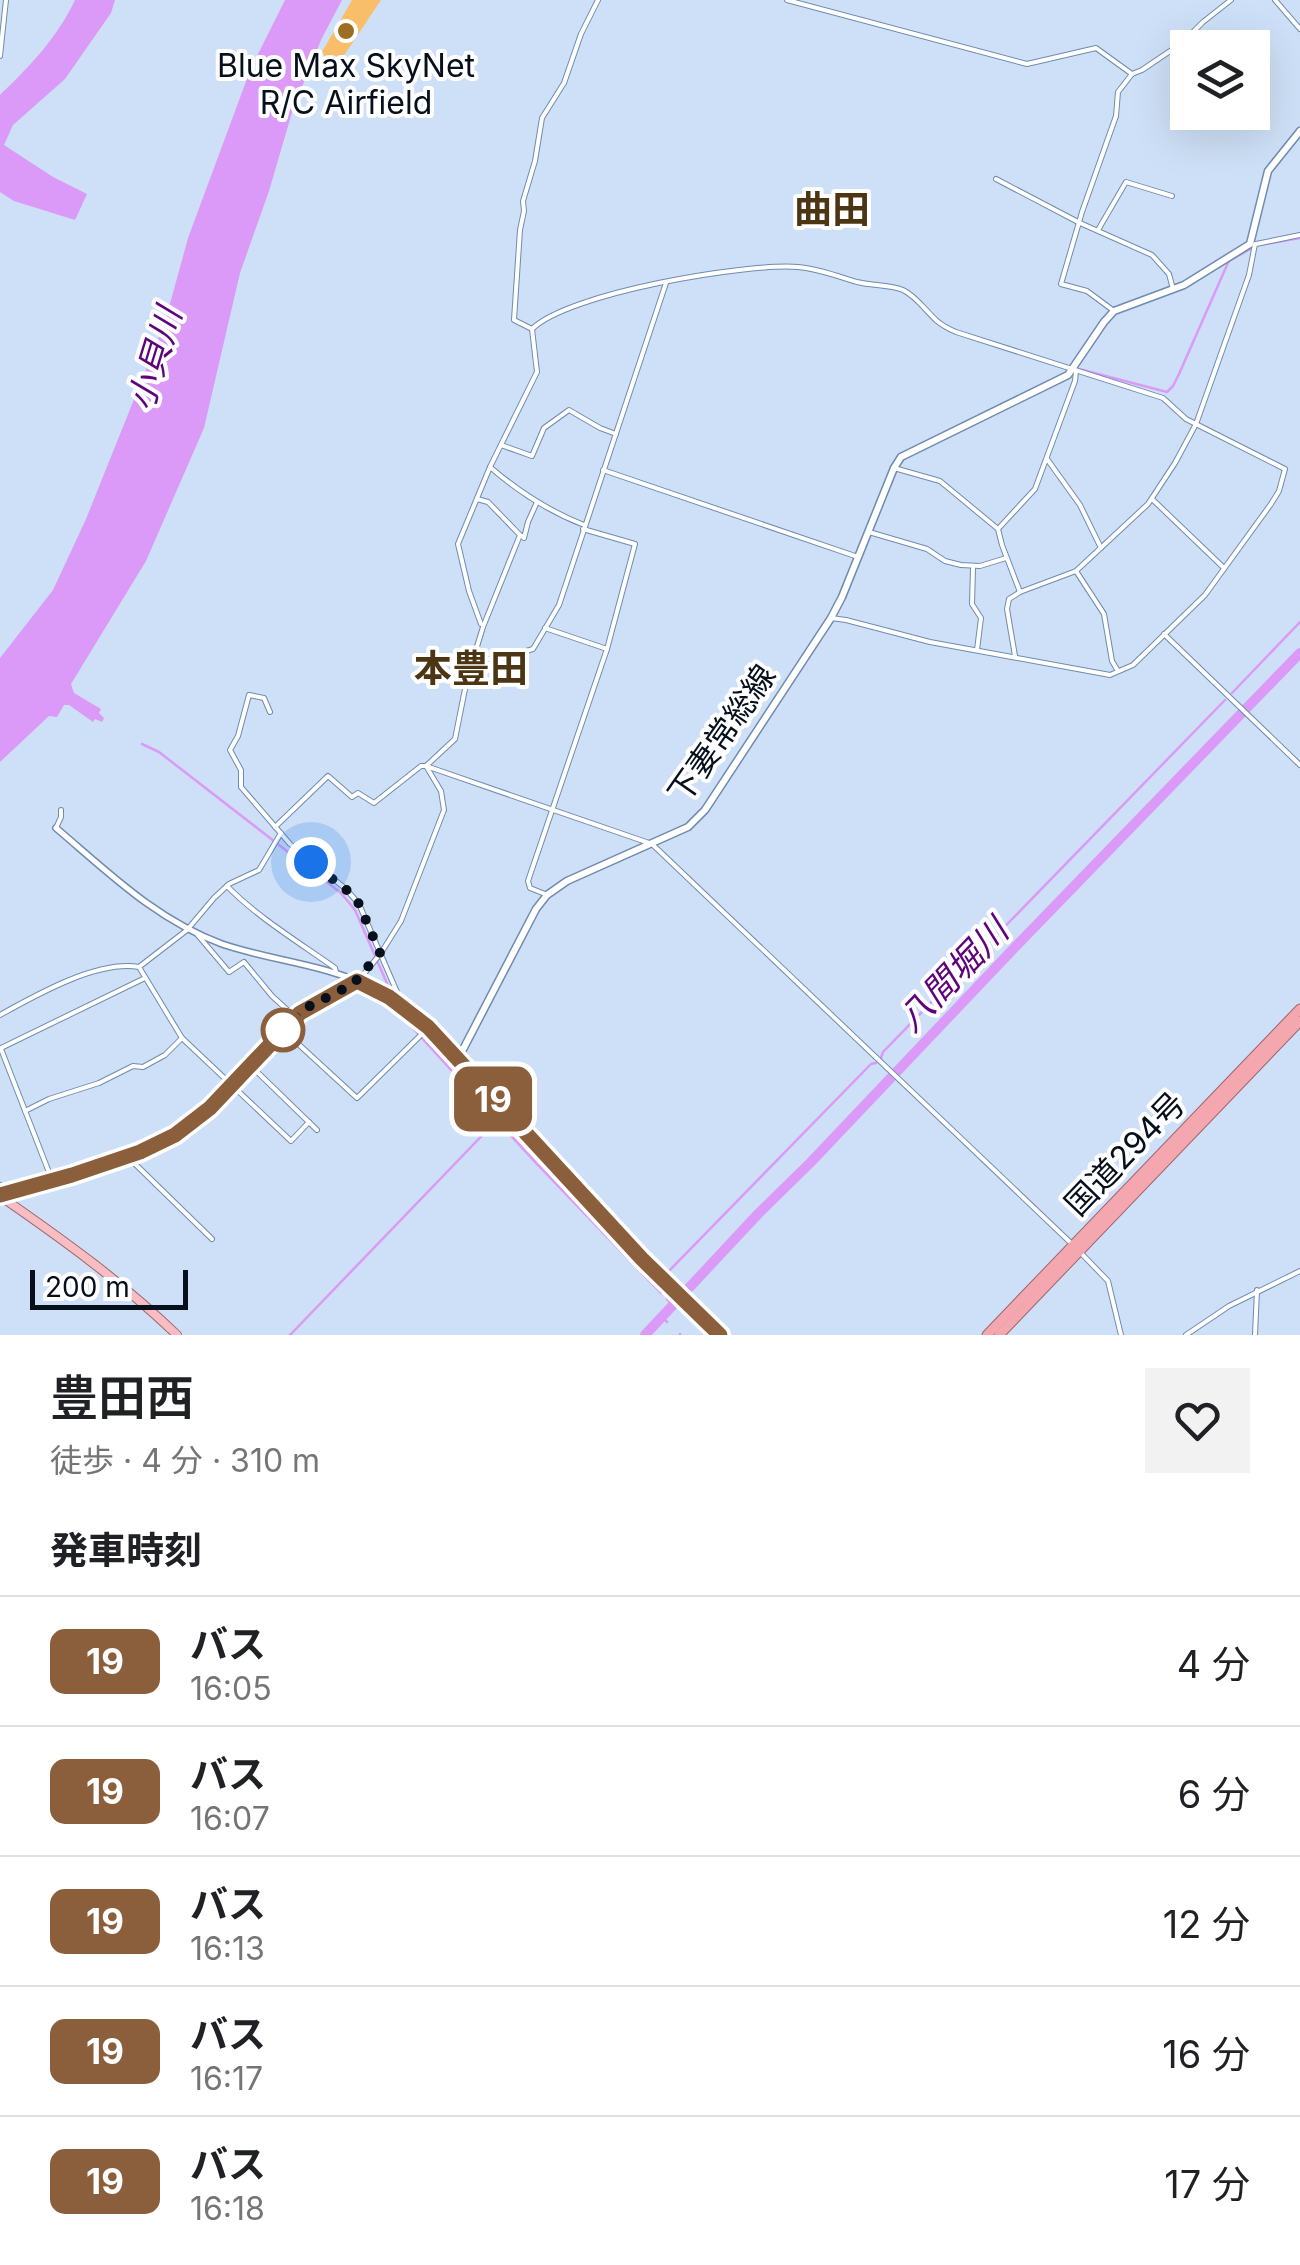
<!DOCTYPE html>
<html lang="ja">
<meta charset="utf-8">
<style>
body{margin:0;font-family:Inter,"Noto Sans JP",sans-serif;background:#f2f2f2;color:#202124;height:100vh;display:flex;flex-direction:column;font-size:38px;white-space:nowrap}
*{box-sizing:border-box;margin:0}
p{font-size:32px;color:#757577}
.icon{flex:none;width:55px;height:55px;fill:none;stroke:currentColor;stroke-width:2;stroke-linecap:round;stroke-linejoin:round}
.map{position:relative;height:1335px;overflow:hidden}
.details{display:flex;flex-direction:column;background:#fff;flex:1}
.details>*{flex:none}
.badge{padding:0 20px;border-radius:15px;font-size:35px;line-height:65px}
.tools{position:absolute;left:1170px;top:30px;display:grid;gap:20px}
.tools a{display:grid;place-items:center;width:100px;height:100px;border-radius:0px;background:#fff;box-shadow:0 10px 40px #0002;font-size:50px}
.scale{position:absolute;left:30px;bottom:25px;width:158px;box-sizing:border-box;padding-left:10px;border:5px solid #060f1c;border-top:0;font-size:28px;line-height:35px;white-space:nowrap;color:#060f1c;-webkit-text-stroke:8px #fff;paint-order:stroke}
.you{position:absolute;width:50px;height:50px;margin:-25px;border:8px solid #fff;border-radius:50%;background:#1a73e8;box-shadow:0 0 0 15px #1a73e833}
.map>.badge{position:absolute;translate:-50% -50%;box-shadow:0 0 0 5px #fff}
h2{padding:0 50px;font-size:38px;line-height:90px}
.round{display:grid;place-items:center;flex:none;width:105px;height:105px;border-radius:0px;background:#f2f2f2}
.overview{display:flex;align-items:center;justify-content:space-between;height:170px;padding:0 50px}
h1{font-size:48px;font-weight:600;line-height:75px}
ul{padding:0;list-style:none}
li{display:flex;align-items:center;gap:30px;height:130px;padding:0 50px;border-top:2px solid #e0e0e0}
li div{flex:1}
li b{display:block;font-size:38px}
li em{font-style:normal}
li .badge{min-width:110px;font-weight:700;text-align:center}
.map>svg:first-child{display:block}
.park{fill:#f9be69}
.water{fill:#db9af8}
.lines{fill:none;stroke-linecap:round;stroke-linejoin:round}
.stream{stroke:#db9af8;stroke-width:2.5}
.river{stroke:#db9af8;stroke-width:10}
.minor-casing{stroke:#6f8bae;stroke-width:6}
.tertiary-casing{stroke:#6f8bae;stroke-width:8}
.secondary-casing{stroke:#6f8bae;stroke-width:9}
.primary-casing{stroke:#9f646d;stroke-width:10}
.trunk-casing{stroke:#9f646d;stroke-width:11}
.minor{stroke:#fff;stroke-width:4}
.tertiary{stroke:#fff;stroke-width:5}
.secondary{stroke:#fff;stroke-width:6}
.primary{stroke:#f7bdc2;stroke-width:8}
.trunk{stroke:#f4a7ae;stroke-width:9}
.line-casing{stroke:#fff;stroke-width:22}
.line{stroke:#8b5e3c;stroke-width:15}
.walk{stroke:#060f1c;stroke-width:10;stroke-dasharray:0 18}
.poi-dot{fill:#9d6e21;stroke:#fff;stroke-width:4}
.stop-dot{fill:#fff;stroke:#8b5e3c;stroke-width:5}
.labels{text-anchor:middle;stroke-width:8;stroke-linejoin:round;paint-order:stroke}
.poi-label{font-size:32px;fill:#060f1c;stroke:#fff}
.street-label{font-size:32px;fill:#060f1c;stroke:#fff}
.water-label{font-size:35px;font-style:italic;fill:#5f037c;stroke:#fff}
.quarter-label{font-size:38px;font-weight:bold;fill:#4c3512;stroke:#fff}
</style>
<div class="map">
<svg width="1300" height="1335" viewBox="0 0 1300 1335">
<rect width="100%" height="100%" fill="#cee0f7"/>
<!-- park -->
<polygon class="park" points="352,0 381,0 339,63 325,57 322,52"/>
<!-- water -->
<g class="water">
<path d="M75 0H115L111 13 65 79 13 125 4 145 53 177 87 194 75 220 14 201 0 192V95C30 66 57 38 75 0Z"/>
<polygon points="285,0 342,0 321,40 293,109 269,191 240,273 204,428 146,561 71,684 74,693 101,709 99,713 104,718 102,722 95,719 93,722 69,705 64,705 57,717 49,716 0,762 0,658 53,590 86,519 165,322 188,238 251,68"/>
</g>
<g class="lines">
<!-- stream -->
<g class="stream">
<polyline points="1259,245 1300,238"/>
<polyline points="1079,369 1167,392 1173,386 1179,374 1227,265 1229,261 1252,248"/>
<polyline points="1232,693 1300,622"/>
<polyline points="142,744 159,752 341,893 355,910 389,988"/>
<polyline points="400,1014 536,1163 661,1293"/>
<polyline points="881,1058 883,1052 1225,700"/>
<polyline points="665,1275 871,1064 876,1063"/>
<polyline points="686,1292 691,1297"/>
<polyline points="667,1299 673,1305"/>
<polyline points="661,1316 667,1322"/>
<polyline points="680,1334 680,1335"/>
<polyline points="290,1335 497,1120"/>
</g>
<!-- river -->
<polyline class="river" points="645,1335 758,1214 810,1163 1018,944 1300,653"/>
<defs>
<g id="minor">
<polyline points="787,0 1027,64 1096,48 1132,74"/>
<polyline points="1275,0 1300,29"/>
<polyline points="0,56 6,0"/>
<polyline points="996,179 1080,223 1152,255 1169,274 1173,289"/>
<polyline points="1098,230 1126,182 1172,196"/>
<polyline points="1256,244 1300,235"/>
<polyline points="1114,311 1087,291 1061,284 1082,212 1116,116 1118,92 1132,74 1142,70 1182,43 1203,22 1231,0"/>
<path d="M532 329C568 293 745 263 798 267 819 269 837 276 857 282 872 286 889 284 903 290 916 296 926 311 937 321 943 326 949 329 956 332L1163 398 1186 419 1285 469 1279 491 1271 504 1205 595 1133 665 1110 675 930 642 846 620 831 618"/>
<polyline points="532,329 514,320 520,230 524,211 523,201 535,161 542,118 564,83 581,34 598,0"/>
<polyline points="501,445 532,456 544,428 569,410 600,428 616,434"/>
<polyline points="1047,459 1080,505 1101,548"/>
<path d="M490 467C519 492 548 511 584 525"/>
<polyline points="894,468 940,481 998,529 1002,545 1020,592"/>
<polyline points="603,470 858,557"/>
<polyline points="1152,499 1224,568"/>
<polyline points="998,529 1035,489 1075,381 1076,371"/>
<polyline points="869,532 927,549 945,561 961,565 980,566 1006,558"/>
<polyline points="522,536 524,538 528,522 537,502"/>
<polyline points="973,568 972,604 981,618 977,650"/>
<polyline points="1076,571 1104,614 1112,661 1118,671"/>
<polyline points="481,624 469,591 458,544 490,467 537,372 532,329"/>
<polyline points="545,628 607,649"/>
<polyline points="1164,634 1300,765"/>
<polyline points="1015,656 1007,609 1009,599 1020,592 1076,571 1148,504 1175,463 1196,424 1249,275 1255,244"/>
<polyline points="475,657 495,660 533,649 559,605 666,283"/>
<polyline points="270,712 264,698 249,695 238,736 230,750 241,770 241,787 290,844 346,889 359,904 403,1006"/>
<polyline points="426,766 652,844 1073,1245"/>
<polyline points="275,827 328,776 352,797 358,793 374,803 421,766 426,766 455,739 467,679 483,627 520,535 488,502 477,499"/>
<polyline points="56,828 61,817 61,810"/>
<path d="M227 886C257 917 300 943 335 968L336 972"/>
<polyline points="545,894 530,888 528,881 607,649 635,544 583,529"/>
<polyline points="196,933 229,972 244,962 272,996 295,1017"/>
<polyline points="139,967 182,1038 291,1141 309,1122"/>
<polyline points="359,980 381,953 401,921 444,810 441,791 426,766"/>
<path d="M0 1015C36 995 97 960 139 967L187 930 214 898 229 884 259 870 281 833"/>
<polyline points="283,1030 357,1098 428,1028"/>
<polyline points="1,1048 145,978"/>
<polyline points="1,1049 52,1180"/>
<polyline points="250,1065 317,1130"/>
<polyline points="25,1111 49,1099 99,1083 133,1066 143,1067 165,1055 182,1038"/>
<polyline points="129,1158 212,1239"/>
<polyline points="0,1185 11,1192"/>
<polyline points="1080,1252 1108,1281 1121,1335"/>
<polyline points="1186,1335 1229,1306 1300,1271"/>
<polyline points="1255,1335 1257,1290"/>
</g>
<g id="tertiary">
<path d="M56 828C108 872 156 920 222 944 266 959 313 963 357 981"/>
<polyline points="457,1061 659,1276 720,1335"/>
</g>
<path id="secondary" d="M0 1195 72 1175 140 1152 175 1135 209 1108 300 1013 357 981C401 1000 426 1025 457 1061L536 909 547 895 567 881 688 827 705 810 831 618 842 597 894 468 901 457 1068 375 1104 322 1114 311 1184 285 1250 244 1268 171 1300 131"/>
<path id="primary" d="M0 1196C62 1239 122 1282 177 1335"/>
<g id="trunk">
<polyline points="987,1335 1300,1009"/>
<polyline points="999,1335 1300,1021"/>
</g>
</defs>
<!-- minor casing -->
<use href="#minor" class="minor-casing"/>
<!-- tertiary casing -->
<use href="#tertiary" class="tertiary-casing"/>
<!-- secondary casing -->
<use href="#secondary" class="secondary-casing"/>
<!-- primary casing -->
<use href="#primary" class="primary-casing"/>
<!-- trunk casing -->
<use href="#trunk" class="trunk-casing"/>
<!-- minor -->
<use href="#minor" class="minor"/>
<!-- tertiary -->
<use href="#tertiary" class="tertiary"/>
<!-- secondary -->
<use href="#secondary" class="secondary"/>
<!-- primary -->
<use href="#primary" class="primary"/>
<!-- trunk -->
<use href="#trunk" class="trunk"/>
</g>
<g class="lines">
<defs>
<polyline id="line" points="0,1195 72,1175 140,1152 175,1135 210,1108 300,1013 357,981 389,997 428,1027 642,1259 720,1335"/>
</defs>
<!-- line casing -->
<use href="#line" class="line-casing"/>
<!-- line -->
<use href="#line" class="line"/>
<!-- walk -->
<polyline class="walk" points="283,1030 306,1008 353,984 380,953 359,904 354,896 311,862"/>
</g>
<!-- markers -->
<circle class="poi-dot" cx="346" cy="31" r="10"/>
<circle class="stop-dot" cx="283" cy="1030" r="20"/>
<g class="labels">
<!-- poi labels -->
<g class="poi-label">
<text x="346" y="77">Blue Max SkyNet<tspan x="346" dy="37">R/C Airfield</tspan></text>
</g>
<!-- street labels -->
<g class="street-label">
<text transform="translate(722 734) rotate(-55)" y="11">下妻常総線</text>
<text transform="translate(1125 1154) rotate(-46)" y="11">国道294号</text>
</g>
<!-- water labels -->
<g class="water-label">
<text transform="translate(155 359) rotate(-73)" y="12">小貝川</text>
<text transform="translate(953 975) rotate(-46)" y="12">八間堀川</text>
</g>
<!-- quarter labels -->
<g class="quarter-label">
<text x="832" y="223">曲田</text>
<text x="471" y="682">本豊田</text>
</g>
</g>
</svg>
<div class="tools">
<a><svg class="icon" aria-label="layers" viewBox="0 0 24 24"><path d="M12 4l9 5-9 5-9-5zM3 14l9 5 9-5"/></svg></a>
</div>
<div class="scale">200 m</div>
<div class="you" style="left:311px;top:862px"></div>
<b class="badge" style="left:493px;top:1099px;background:#8b5e3c;color:#fff">19</b>
</div>
<section class="details">
<div class="overview"><div><h1>豊田西</h1><p>徒歩 · 4 分 · 310 m</p></div><a class="round"><svg class="icon" aria-label="heart" viewBox="0 0 24 24"><path d="M12 20l-8-8c-3-5 5-10 8-4 3-6 11-1 8 4z"/></svg></a></div>
<h2>発車時刻</h2>
<ul>
<li><span class="badge" style="background:#8b5e3c;color:#fff">19</span><div><b>バス</b><p>16:05</p></div><em>4 分</em></li>
<li><span class="badge" style="background:#8b5e3c;color:#fff">19</span><div><b>バス</b><p>16:07</p></div><em>6 分</em></li>
<li><span class="badge" style="background:#8b5e3c;color:#fff">19</span><div><b>バス</b><p>16:13</p></div><em>12 分</em></li>
<li><span class="badge" style="background:#8b5e3c;color:#fff">19</span><div><b>バス</b><p>16:17</p></div><em>16 分</em></li>
<li><span class="badge" style="background:#8b5e3c;color:#fff">19</span><div><b>バス</b><p>16:18</p></div><em>17 分</em></li>
</ul>
</section>
